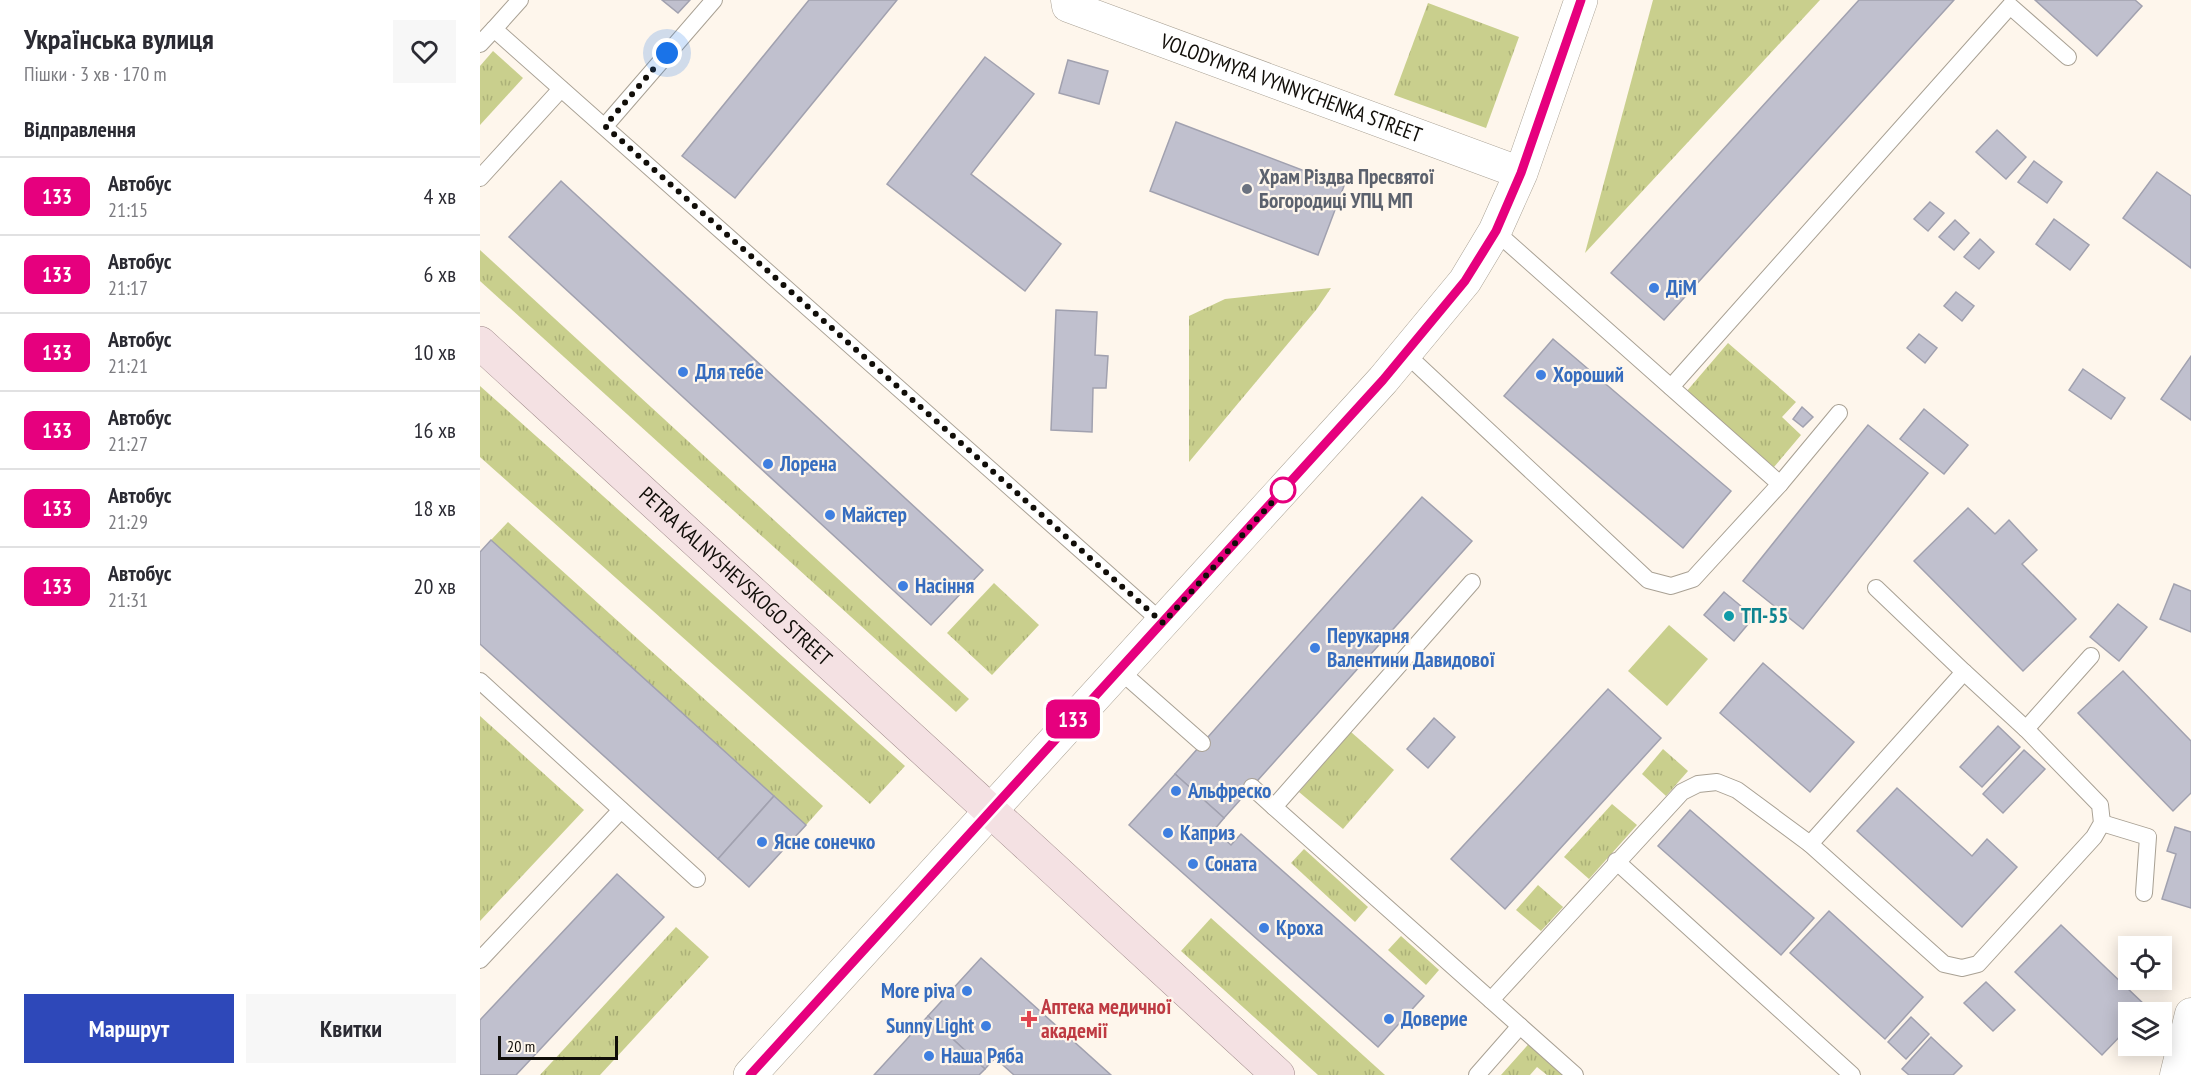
<!DOCTYPE html>
<html lang="uk">
<meta charset="utf-8">
<style>
body{margin:0;font-family:"PT Sans Narrow",sans-serif;background:#f7f7f7;color:#2b2b33;height:100vh;display:flex;flex-direction:column;font-size:22px;white-space:nowrap}
*{box-sizing:border-box;margin:0}
p{font-size:20px;color:#7c7c81}
.icon{flex:none;width:33px;height:33px;fill:none;stroke:currentColor;stroke-width:2;stroke-linecap:round;stroke-linejoin:round}
.map{position:relative;flex:1;overflow:hidden}
.sheet{display:flex;flex-direction:column;background:#fff;width:480px}
.sheet>*{flex:none}
.badge{padding:0 12px;border-radius:9px;font-size:21px;line-height:39px}
.controls{position:absolute;left:1638px;top:936px;display:grid;gap:12px}
.controls a{display:grid;place-items:center;width:54px;height:54px;border-radius:0px;background:#fff;box-shadow:0 3px 15px #0003;font-size:30px}
.scale{position:absolute;left:18px;bottom:15px;width:120px;box-sizing:border-box;padding-left:6px;border:3px solid #110e09;border-top:0;font-size:16px;line-height:21px;white-space:nowrap;color:#110e09;-webkit-text-stroke:4px #fef6ec;paint-order:stroke}
.you{position:absolute;width:30px;height:30px;margin:-15px;border:4px solid #fff;border-radius:50%;background:#1a73e8;box-shadow:0 0 0 9px #1a73e833}
.map>.badge{position:absolute;translate:-50% -50%;box-shadow:0 0 0 3px #fff}
h2{padding:0 24px;font-size:22px;line-height:54px}
.round{display:grid;place-items:center;flex:none;width:63px;height:63px;border-radius:0px;background:#f7f7f7}
.head{display:flex;align-items:center;justify-content:space-between;height:102px;padding:0 24px}
h1{font-size:28px;font-weight:800;line-height:45px}
.cta{display:flex;gap:12px;margin-top:auto;padding:12px 24px}
.cta a{flex:1;height:69px;border-radius:0px;background:#2e48b9;color:#fff;font-size:24px;font-weight:800;line-height:69px;text-align:center}
.cta a+a{background:#f7f7f7;color:#2b2b33}
ul{padding:0;list-style:none}
li{display:flex;align-items:center;gap:18px;height:78px;padding:0 24px;border-top:2px solid #e1e1e2}
li div{flex:1}
li b{display:block;font-size:22px}
li em{font-style:normal}
li .badge{min-width:66px;font-weight:700;text-align:center}
main{display:flex;flex:1;min-height:0}
.map>svg:first-child{display:block}
.grass{fill:url(#grass-tufts)}
.park{fill:#c9cf8d}
.building{fill:#c0c0ce;stroke:#a1a1af;stroke-width:1.5}
.lines{fill:none;stroke-linecap:round;stroke-linejoin:round}
.lane-casing{stroke:#a9a194;stroke-width:18}
.street-casing{stroke:#a9a194;stroke-width:33}
.secondary-casing{stroke:#a9a194;stroke-width:34}
.primary-casing{stroke:#9f8a8a;stroke-width:34}
.lane{stroke:#fff;stroke-width:16}
.street{stroke:#fff;stroke-width:32}
.secondary{stroke:#fff;stroke-width:33}
.primary{stroke:#f4e1e3;stroke-width:33}
.line-casing{stroke:#fff;stroke-width:14}
.line{stroke:#e6007e;stroke-width:9}
.walk{stroke:#110e09;stroke-width:6;stroke-dasharray:0 10.8}
.worship-dot{fill:#6b7280;stroke:#fef6ec;stroke-width:2}
.shop-dot{fill:#3f7fe0;stroke:#fef6ec;stroke-width:2}
.stop-dot{fill:#fff;stroke:#e6007e;stroke-width:3}
.culture-dot{fill:#0f9aa8;stroke:#fef6ec;stroke-width:2}
.health-dot{fill:#e0444e;stroke:#fef6ec;stroke-width:2}
.labels{text-anchor:middle;stroke-width:4.5;stroke-linejoin:round;paint-order:stroke}
.street-label{font-size:21px;fill:#110e09;stroke:#fef6ec}
.worship-label{font-size:21px;font-weight:bold;fill:#5b616d;stroke:#fef6ec;text-anchor:start}
.shop-label{font-size:21px;font-weight:bold;fill:#366cbe;stroke:#fef6ec;text-anchor:start}
.culture-label{font-size:21px;font-weight:bold;fill:#0d838f;stroke:#fef6ec;text-anchor:start}
.health-label{font-size:21px;font-weight:bold;fill:#be3a42;stroke:#fef6ec;text-anchor:start}
</style>
<main>
<section class="sheet">
<div class="head"><div><h1>Українська вулиця</h1><p>Пішки · 3 хв · 170 m</p></div><a class="round"><svg class="icon" aria-label="heart" viewBox="0 0 24 24"><path d="M12 20l-8-8c-3-5 5-10 8-4 3-6 11-1 8 4z"/></svg></a></div>
<h2>Відправлення</h2>
<ul>
<li><span class="badge" style="background:#e6007e;color:#fff">133</span><div><b>Автобус</b><p>21:15</p></div><em>4 хв</em></li>
<li><span class="badge" style="background:#e6007e;color:#fff">133</span><div><b>Автобус</b><p>21:17</p></div><em>6 хв</em></li>
<li><span class="badge" style="background:#e6007e;color:#fff">133</span><div><b>Автобус</b><p>21:21</p></div><em>10 хв</em></li>
<li><span class="badge" style="background:#e6007e;color:#fff">133</span><div><b>Автобус</b><p>21:27</p></div><em>16 хв</em></li>
<li><span class="badge" style="background:#e6007e;color:#fff">133</span><div><b>Автобус</b><p>21:29</p></div><em>18 хв</em></li>
<li><span class="badge" style="background:#e6007e;color:#fff">133</span><div><b>Автобус</b><p>21:31</p></div><em>20 хв</em></li>
</ul>
<div class="cta"><a>Маршрут</a><a>Квитки</a></div>
</section>
<div class="map">
<svg width="1711" height="1075" viewBox="0 0 1711 1075">
<defs>
<pattern id="grass-tufts" width="24" height="20" patternUnits="userSpaceOnUse" patternTransform="scale(1.5)"><rect width="24" height="20" fill="#c9cf8d"/><path d="M3 7l-1-3M5 7V3M7 7l1-3M15 17l-1-3M17 17v-4M19 17l1-3" fill="none" stroke="#acb178"/></pattern>
</defs>
<rect width="100%" height="100%" fill="#fef6ec"/>
<!-- grass -->
<g class="grass">
<polygon points="1173,0 1340,0 1105,253"/>
<polygon points="948,3 1039,37 1006,128 914,95"/>
<polygon points="13,51 43,78 0,125 0,66"/>
<polygon points="0,250 489,699 476,712 0,281"/>
<polygon points="851,288 836,310 709,462 709,316 745,299"/>
<polygon points="1248,343 1316,402 1302,417 1321,435 1294,467 1206,392"/>
<polygon points="0,386 425,766 390,804 0,457"/>
<polygon points="28,522 343,806 326,825 11,540"/>
<polygon points="514,583 559,625 512,675 467,633"/>
<polygon points="0,716 104,810 0,921"/>
<polygon points="871,732 914,770 863,829 819,792"/>
<polygon points="1183,749 1208,771 1186,796 1162,774"/>
<polygon points="1132,804 1157,825 1109,879 1084,857"/>
<polygon points="824,849 888,907 875,922 811,863"/>
<polygon points="1058,885 1083,907 1061,931 1036,910"/>
<polygon points="731,918 905,1075 838,1075 701,951"/>
<polygon points="196,927 229,957 120,1075 60,1075"/>
<polygon points="921,936 959,970 946,985 908,950"/>
<polygon points="1053,1039 1092,1075 1067,1075 1057,1067 1050,1075 1021,1075"/>
</g>
<!-- park -->
<polygon class="park" points="1189,625 1228,659 1187,706 1148,671"/>
<!-- building -->
<g class="building">
<polygon points="182,0 210,0 198,13"/>
<polygon points="329,0 417,0 255,198 202,156"/>
<polygon points="1379,0 1474,0 1184,320 1131,273"/>
<polygon points="1555,0 1655,0 1662,6 1617,56"/>
<polygon points="505,57 554,94 491,174 581,244 545,291 407,184"/>
<polygon points="588,60 628,71 619,104 579,93"/>
<polygon points="696,122 864,186 838,255 670,191"/>
<polygon points="1517,130 1546,157 1526,179 1496,152"/>
<polygon points="1554,161 1582,182 1567,203 1538,182"/>
<polygon points="1677,172 1711,196 1711,268 1643,218"/>
<polygon points="81,181 503,570 451,625 29,237"/>
<polygon points="1450,202 1464,213 1448,231 1434,219"/>
<polygon points="1574,219 1609,245 1590,270 1556,244"/>
<polygon points="1475,220 1489,233 1474,250 1459,237"/>
<polygon points="1500,239 1514,252 1499,269 1484,257"/>
<polygon points="1476,292 1494,306 1482,321 1464,306"/>
<polygon points="576,310 617,312 615,355 628,356 626,388 613,388 612,432 571,430"/>
<polygon points="1439,334 1457,348 1445,363 1427,348"/>
<polygon points="1073,339 1251,491 1203,548 1024,396"/>
<polygon points="1711,356 1711,420 1681,399"/>
<polygon points="1603,369 1645,398 1631,419 1589,390"/>
<polygon points="1322,407 1333,417 1323,427 1313,419"/>
<polygon points="1444,409 1488,445 1464,474 1420,439"/>
<polygon points="1388,425 1448,473 1323,629 1263,581"/>
<polygon points="942,497 992,541 744,818 695,774"/>
<polygon points="1488,508 1515,534 1529,520 1557,550 1542,564 1596,619 1543,671 1434,561"/>
<polygon points="11,540 294,796 238,859 0,644 0,552"/>
<polygon points="1694,584 1711,591 1711,632 1680,619"/>
<polygon points="1244,592 1274,617 1254,641 1224,615"/>
<polygon points="1638,604 1667,627 1639,661 1610,637"/>
<polygon points="1283,663 1374,742 1330,792 1240,713"/>
<polygon points="1643,671 1711,741 1711,793 1693,811 1598,713"/>
<polygon points="1128,689 1181,738 1025,909 971,859"/>
<polygon points="954,718 975,737 948,768 927,749"/>
<polygon points="1518,726 1540,747 1502,787 1480,767"/>
<polygon points="1544,750 1565,769 1523,813 1503,794"/>
<polygon points="695,774 744,818 734,830 751,845 761,834 944,996 898,1047 649,825"/>
<polygon points="1417,788 1492,856 1507,839 1537,867 1482,927 1377,831"/>
<polygon points="294,796 326,825 269,887 238,859"/>
<polygon points="1210,810 1334,918 1301,955 1178,846"/>
<polygon points="1695,827 1711,832 1711,908 1682,899 1696,854 1687,851"/>
<polygon points="137,874 184,917 36,1075 0,1075 0,1020"/>
<polygon points="1349,911 1443,997 1405,1039 1310,953"/>
<polygon points="1581,925 1668,1008 1663,1012 1648,1012 1648,1028 1622,1055 1535,972"/>
<polygon points="501,958 631,1075 534,1075 515,1058 505,1069 448,1016"/>
<polygon points="1506,982 1535,1010 1513,1031 1484,1003"/>
<polygon points="448,1016 505,1069 499,1075 394,1075"/>
<polygon points="1431,1017 1449,1034 1426,1059 1408,1042"/>
<polygon points="1451,1037 1482,1066 1473,1075 1429,1075 1422,1069"/>
</g>
<g class="lines">
<defs>
<g id="lane">
<polyline points="40,0 14,29 683,623"/>
<polyline points="0,44 14,29"/>
<polyline points="125,126 234,0"/>
<polyline points="0,178 81,89"/>
<polyline points="1015,231 1300,484"/>
<polyline points="926,354 1168,580 1191,586 1213,579 1300,484 1359,413"/>
<polyline points="1191,387 1530,6 1588,57"/>
<polyline points="992,582 794,807 1095,1075"/>
<polyline points="638,669 722,743"/>
<polyline points="0,681 217,879"/>
<polyline points="1546,729 1611,656"/>
<polyline points="772,787 794,807"/>
<polyline points="1622,823 1668,837 1664,893"/>
<polyline points="1330,844 1484,672 1396,588"/>
<polyline points="1136,861 1372,1075"/>
<polyline points="0,960 141,810"/>
<polyline points="1011,1000 1202,792 1218,784 1237,782 1257,790 1330,844 1464,964 1482,968 1498,964 1614,837 1622,823 1620,805 1546,729 1484,672"/>
<polyline points="997,1075 1040,1026"/>
</g>
<g id="street">
<path id="s1" d="M587 0 588 6 1041 173"/>
<polyline points="1696,1075 1711,1014"/>
</g>
<polyline id="secondary" points="270,1075 903,380 985,281 1015,231 1041,173 1101,0"/>
<g id="primary">
<path id="s2" d="M0 343C267 586 532 831 798 1075"/>
</g>
</defs>
<!-- lane casing -->
<use href="#lane" class="lane-casing"/>
<!-- street casing -->
<use href="#street" class="street-casing"/>
<!-- secondary casing -->
<use href="#secondary" class="secondary-casing"/>
<!-- primary casing -->
<use href="#primary" class="primary-casing"/>
<!-- lane -->
<use href="#lane" class="lane"/>
<!-- street -->
<use href="#street" class="street"/>
<!-- secondary -->
<use href="#secondary" class="secondary"/>
<!-- primary -->
<use href="#primary" class="primary"/>
</g>
<g class="lines">
<defs>
<polyline id="line" points="270,1075 903,380 985,281 1016,231 1041,173 1101,0"/>
</defs>
<!-- line casing -->
<use href="#line" class="line-casing"/>
<!-- line -->
<use href="#line" class="line"/>
<!-- walk -->
<polyline class="walk" points="187,53 125,126 683,623 806,487 803,490"/>
</g>
<!-- markers -->
<circle class="worship-dot" cx="767" cy="189" r="6"/>
<g class="shop-dot">
<circle cx="1174" cy="288" r="6"/>
<circle cx="203" cy="372" r="6"/>
<circle cx="1061" cy="375" r="6"/>
<circle cx="288" cy="464" r="6"/>
<circle cx="350" cy="515" r="6"/>
<circle cx="423" cy="586" r="6"/>
<circle cx="835" cy="648" r="6"/>
<circle cx="696" cy="791" r="6"/>
<circle cx="688" cy="833" r="6"/>
<circle cx="282" cy="842" r="6"/>
<circle cx="713" cy="864" r="6"/>
<circle cx="784" cy="928" r="6"/>
<circle cx="487" cy="991" r="6"/>
<circle cx="909" cy="1019" r="6"/>
<circle cx="506" cy="1026" r="6"/>
<circle cx="449" cy="1056" r="6"/>
</g>
<circle class="stop-dot" cx="803" cy="490" r="12"/>
<circle class="culture-dot" cx="1249" cy="616" r="6"/>
<path class="health-dot" d="M546 1010h6v6h6v6h-6v6h-6v-6h-6v-6h6z"/>
<g class="labels">
<!-- street labels -->
<g class="street-label">
<text dy="7" stroke="none"><textPath href="#s1" startOffset="244">VOLODYMYRA VYNNYCHENKA STREET</textPath></text>
<text dy="7" stroke="none"><textPath href="#s2" startOffset="346">PETRA KALNYSHEVSKOGO STREET</textPath></text>
</g>
<!-- worship labels -->
<g class="worship-label">
<text x="779" y="184">Храм Різдва Пресвятої<tspan x="779" dy="24">Богородиці УПЦ МП</tspan></text>
</g>
<!-- shop labels -->
<g class="shop-label">
<text x="1186" y="295">ДіМ</text>
<text x="215" y="379">Для тебе</text>
<text x="1073" y="382">Хороший</text>
<text x="300" y="471">Лорена</text>
<text x="362" y="522">Майстер</text>
<text x="435" y="593">Насіння</text>
<text x="847" y="643">Перукарня<tspan x="847" dy="24">Валентини Давидової</tspan></text>
<text x="708" y="798">Альфреско</text>
<text x="700" y="840">Каприз</text>
<text x="294" y="849">Ясне сонечко</text>
<text x="725" y="871">Соната</text>
<text x="796" y="935">Кроха</text>
<text x="475" y="998" text-anchor="end">More piva</text>
<text x="921" y="1026">Доверие</text>
<text x="494" y="1033" text-anchor="end">Sunny Light</text>
<text x="461" y="1063">Наша Ряба</text>
</g>
<!-- culture labels -->
<g class="culture-label">
<text x="1261" y="623">ТП-55</text>
</g>
<!-- health labels -->
<g class="health-label">
<text x="561" y="1014">Аптека медичної<tspan x="561" dy="24">академії</tspan></text>
</g>
</g>
</svg>
<div class="controls">
<a><svg class="icon" aria-label="locate" viewBox="0 0 24 24"><circle cx="12" cy="12" r="6"/><path d="M12 2v4M12 18v4M2 12h4M18 12h4"/></svg></a>
<a><svg class="icon" aria-label="layers" viewBox="0 0 24 24"><path d="M12 4l9 5-9 5-9-5zM3 14l9 5 9-5"/></svg></a>
</div>
<div class="scale">20 m</div>
<div class="you" style="left:187px;top:53px"></div>
<b class="badge" style="left:593px;top:719px;background:#e6007e;color:#fff">133</b>
</div>
</main>
